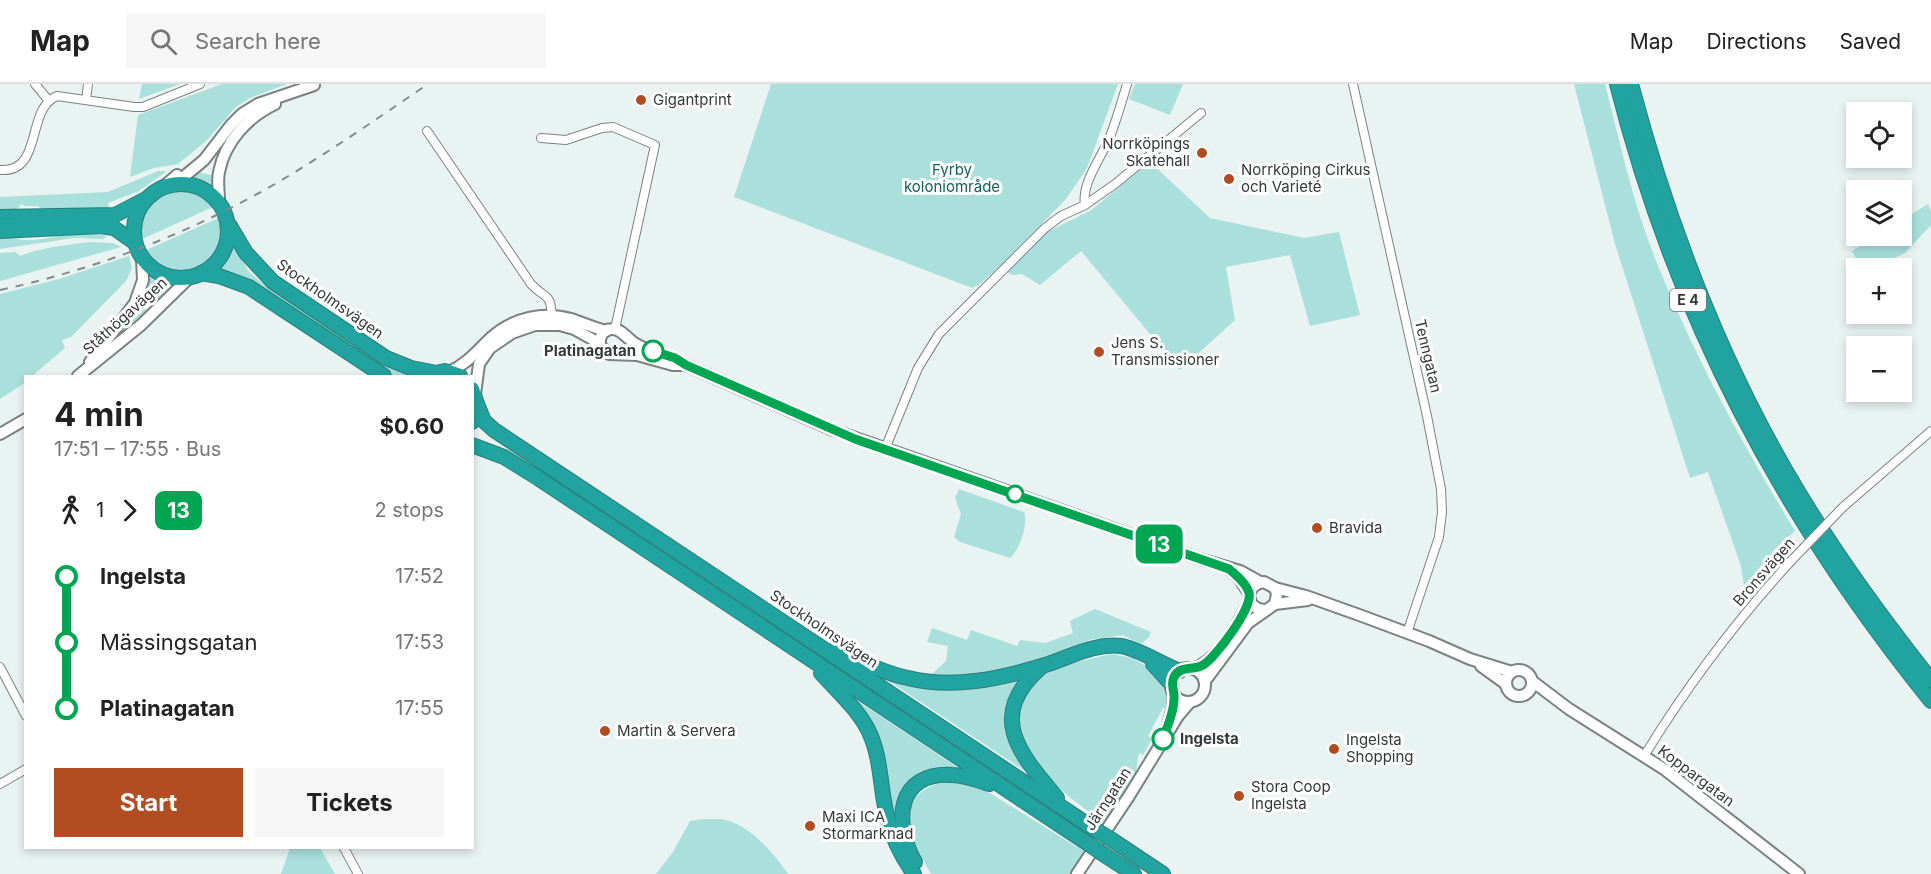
<!DOCTYPE html>
<meta charset="utf-8">
<style>
body{margin:0;font-family:Inter,sans-serif;background:#f6f6f6;color:#222;height:100vh;display:flex;flex-direction:column;font-size:22px;white-space:nowrap}
*{box-sizing:border-box;margin:0}
p{font-size:20px;color:#767676}
.icon{flex:none;width:33px;height:33px;fill:none;stroke:currentColor;stroke-width:2;stroke-linecap:round;stroke-linejoin:round}
.map{position:relative;flex:1;overflow:hidden}
.drawer{position:absolute;left:24px;top:291px;width:450px;height:474px;display:flex;flex-direction:column;background:#fff;border-radius:0px;box-shadow:0 3px 9px #0003}
.drawer>*{flex:none}
.badge{padding:0 12px;border-radius:9px;font-size:21px;line-height:39px}
.fabs{position:absolute;left:1846px;top:18px;display:grid;gap:12px}
.fabs a{display:grid;place-items:center;width:66px;height:66px;border-radius:0px;background:#fff;box-shadow:0 3px 9px #0003;font-size:30px}
.map>.badge{position:absolute;translate:-50% -50%;box-shadow:0 0 0 3px #fff}
.legs{display:flex;align-items:center;gap:9px;height:66px;padding:0 30px;font-size:20px}
.legs p{margin-inline-start:auto}
.overview{display:flex;align-items:center;justify-content:space-between;height:102px;padding:0 30px}
h1{font-size:33px;font-weight:700;line-height:45px}
.cta{display:flex;gap:12px;margin-top:auto;padding:12px 30px}
.cta a{flex:1;height:69px;border-radius:0px;background:#b24c21;color:#fff;font-size:24px;font-weight:700;line-height:69px;text-align:center}
.cta a+a{background:#f6f6f6;color:#222}
ul{padding:0 30px;list-style:none}
li{display:flex;align-items:center;gap:21px;height:66px;font-size:22px}
li i{display:grid;place-items:center;width:9px;height:100%;margin:0 8px;background:currentColor}
li i::after{content:'';width:15px;height:15px;margin:-8px;border:4px solid;border-radius:50%;background:#fff}
li p{margin-inline-start:auto}
li:first-child i{background:linear-gradient(#0000 50%,currentColor 0)}
li:last-child i{background:linear-gradient(currentColor 50%,#0000 0)}
header{display:flex;align-items:center;gap:36px;box-sizing:border-box;height:84px;padding:0 30px;background:#fff;border-bottom:2px solid #e0e0e0}
header strong{font-size:28px}
nav{display:flex;gap:33px;margin-inline-start:auto;font-size:21px}
.search{width:420px;height:54px;background:#f6f6f6;display:flex;align-items:center;gap:15px;box-sizing:border-box;padding:0 21px;border-radius:0px;color:#767676;font-size:22px}
.map>svg:first-child{display:block}
.green{fill:#a9e0dc}
.lines{fill:none;stroke-linecap:round;stroke-linejoin:round}
.street-casing{stroke:#7a8382;stroke-width:10}
.secondary-casing{stroke:#7a8382;stroke-width:14}
.highway-casing{stroke:#287e7b;stroke-width:16}
.street{stroke:#fff;stroke-width:8}
.secondary{stroke:#fff;stroke-width:10}
.highway{stroke:#21a39f;stroke-width:14}
.rail{stroke:#838a8a;stroke-width:2;stroke-dasharray:8 8;stroke-linecap:butt}
.street-bridge-casing{stroke:#7a8382;stroke-width:10;stroke-linecap:butt}
.highway-bridge-casing{stroke:#287e7b;stroke-width:16;stroke-linecap:butt}
.street-bridge{stroke:#fff;stroke-width:8}
.highway-bridge{stroke:#21a39f;stroke-width:14}
.line-1-casing{stroke:#fff;stroke-width:14}
.line-1{stroke:#00a651;stroke-width:9}
.poi-dot{fill:#b24c21;stroke:#fff;stroke-width:2}
.stop-1-dot{fill:#fff;stroke:#00a651;stroke-width:3}
.labels{text-anchor:middle;stroke-width:6;stroke-linejoin:round;paint-order:stroke}
.shield{fill:#fff;stroke:#727474;stroke-width:1.5}
.shield-label{font-size:14px;font-weight:bold;fill:#353939}
.poi-label{font-size:15px;fill:#353939;stroke:#fff;text-anchor:start}
.park-label{font-size:15px;fill:#15625f;stroke:#fff}
.street-label{font-size:15px;fill:#353939;stroke:#fff}
.stop-label{font-size:15px;font-weight:bold;fill:#353939;stroke:#fff;text-anchor:end}
</style>
<header>
<strong>Map</strong>
<div class="search"><svg class="icon" aria-label="search" viewBox="0 0 24 24"><circle cx="10" cy="10" r="6"/><path d="M15 15l6 6"/></svg>Search here</div>
<nav><a>Map</a><a>Directions</a><a>Saved</a></nav>
</header>
<div class="map">
<svg width="1931" height="790" viewBox="0 0 1931 790">
<rect width="100%" height="100%" fill="#e8f3f2"/>
<!-- green -->
<g class="green">
<polygon points="142,0 180,0 139,15"/>
<polygon points="222,0 287,0 250,14 236,23 207,56 178,80 154,84 130,93 138,31"/>
<polygon points="771,0 1118,0 1087,84 1066,115 1002,180 980,200 972,204 734,113"/>
<polygon points="1135,0 1183,0 1170,31 1129,15"/>
<path d="M1574 0H1605C1621 62 1634 125 1659 184 1696 276 1744 363 1795 447L1776 464 1744 502 1741 482 1708 388 1690 394 1615 160Z"/>
<polygon points="1150,78 1210,134 1304,154 1339,148 1360,231 1310,242 1290,171 1226,183 1235,236 1180,286 1081,167 1040,201 1022,190 1012,191 1006,187 1045,149 1090,127"/>
<polygon points="199,84 202,89 215,92 214,105 189,92"/>
<polygon points="158,87 167,87 139,107 108,119 109,123 79,127 43,125 37,122 25,122 21,120 17,126 0,127 0,113 108,108"/>
<path d="M183 106 203 110 215 122 138 157C133 128 155 108 183 106Z"/>
<polygon points="1928,120 1931,128 1931,141 1905,169 1872,184 1861,184 1852,167 1877,152 1902,152 1902,136"/>
<path d="M221 133C228 161 206 192 175 188 162 186 153 176 146 166Z"/>
<path d="M84 148 107 152 103 155 74 154 0 165V154C12 153 21 157 33 156 50 155 66 149 84 148Z"/>
<path d="M90 158 113 159 121 163 0 197V169L15 168 20 172C42 163 67 161 90 158Z"/>
<polygon points="232,158 249,188 261,198 389,284 411,292 394,292 250,196 233,190 215,186 225,173"/>
<polygon points="129,172 132,184 126,197 71,253 62,256 65,264 32,292 26,292 25,298 23,300 0,315 0,210 59,195"/>
<polygon points="148,190 173,200 153,220 140,219 147,202"/>
<polygon points="136,224 147,226 108,263"/>
<path d="M959 405 1024 428C1029 440 1019 466 1010 474L960 458 954 453 961 430 955 414Z"/>
<polygon points="1095,525 1151,548 1149,553 1141,560 1123,551 1089,556 1037,578 1027,579 973,594 933,594 933,589 946,577 948,562 927,558 932,544 967,556 971,546 1017,562 1020,556 1045,559 1073,549 1070,537"/>
<path d="M1112 570 1132 574 1144 581 1161 596 1166 601 1169 612 1166 624H1163L1148 652 1152 655 1143 671 1140 669 1138 672 1136 690 1104 739C1067 711 1015 678 1020 626 1021 611 1031 597 1045 590 1065 579 1089 575 1112 570Z"/>
<polygon points="1026,590 1010,617 1037,695 883,593 946,605 983,603"/>
<path d="M849 611 963 687C942 686 914 682 903 706 899 714 900 746 900 758L888 715Z"/>
<path d="M962 696 985 706 1085 768 1070 790H931C903 743 892 701 962 696Z"/>
<path d="M704 735C713 735 724 734 732 738 756 748 774 770 788 790H656L673 768 690 737Z"/>
<polygon points="290,764 320,764 335,790 281,790"/>
</g>
<g class="lines">
<defs>
<g id="street">
<polyline points="35,0 49,17"/>
<polyline points="1353,0 1427,332 1441,405 1442,428 1439,453 1407,549"/>
<polyline points="86,16 88,0"/>
<path d="M427 47 531 200C547 217 551 207 552 236"/>
<polyline points="541,54 566,56 602,44 613,43 655,61 615,245"/>
<path d="M0 86C44 89 25 25 57 12L134 23H143L200 0"/>
<polyline points="1085,121 1115,100 1201,29"/>
<path d="M885 365 918 284 939 250 1045 144 1061 132 1085 121C1081 98 1103 72 1111 50 1117 34 1122 17 1127 0"/>
<polyline points="1843,423 1931,347"/>
<polyline points="0,583 26,632"/>
<path d="M1644 672C1687 602 1736 537 1791 477"/>
<polyline points="0,700 26,685"/>
<polyline points="344,764 358,790"/>
</g>
<g id="secondary">
<polyline points="175,100 204,76 231,41 242,30 258,20 314,1"/>
<polyline points="162,104 177,91"/>
<path d="M219 116C219 107 217 97 219 88 225 57 248 33 275 20"/>
<path d="M600 262C599 254 602 245 612 245 621 244 628 256 636 260 652 269 670 271 686 281L833 346 1200 475 1240 487 1260 498"/>
<polyline points="90,278 135,219 143,196 142,175"/>
<path d="M449 288C467 280 478 266 492 253 513 234 544 227 571 235 583 239 594 244 606 247"/>
<polyline points="78,292 141,241 189,194"/>
<polyline points="475,310 479,280 490,264 512,249 535,241 560,241 574,245 592,255 609,270 637,271 673,281 682,281"/>
<polyline points="0,350 26,335"/>
<polyline points="1229,485 1239,494 1249,509"/>
<polyline points="1275,520 1308,516"/>
<path d="M1264 526C1244 524 1245 500 1264 498L1275 504 1306 512 1362 532 1429 557 1470 575 1512 588"/>
<polyline points="1481,582 1506,600"/>
<circle cx="1188" cy="601" r="17"/>
<path d="M1193 585C1219 575 1238 541 1250 516"/>
<circle cx="1519" cy="599" r="13"/>
<polyline points="1205,597 1248,539 1275,520 1277,510 1275,504"/>
<polyline points="1532,597 1569,625 1664,685 1799,790"/>
<polyline points="1168,641 1173,623 1174,610"/>
<polyline points="1077,790 1129,712 1178,632 1190,618"/>
</g>
<g id="highway">
<path d="M1617 0C1676 233 1781 431 1931 617"/>
<path d="M1631 0C1669 143 1723 284 1800 411 1839 475 1884 537 1931 596"/>
<circle cx="181" cy="147" r="47"/>
<polyline points="0,133 115,131 146,115"/>
<polyline points="230,142 246,169 273,198 386,274 411,284 432,288"/>
<polyline points="0,147 100,142 114,144 134,158"/>
<polyline points="201,189 219,192 249,203 384,292"/>
<polyline points="425,291 445,287 460,292"/>
<polyline points="472,305 477,320 472,338"/>
<polyline points="477,320 484,337 494,346 1096,746"/>
<polyline points="472,361 504,373 538,394 1087,759"/>
<path d="M836 565C859 576 883 589 908 594 952 605 999 595 1042 582 1069 574 1092 559 1121 562 1137 564 1163 581 1180 587"/>
<polyline points="1153,580 1172,601"/>
<path d="M1041 583C986 632 1019 669 1057 714"/>
<path d="M821 589C838 608 860 627 870 650 882 677 880 708 888 736 893 756 902 773 914 790"/>
<polyline points="1112,756 1163,790"/>
<polyline points="1103,770 1134,790"/>
<path d="M915 778C893 739 896 688 952 691 965 691 977 696 989 700"/>
</g>
</defs>
<!-- street casing -->
<use href="#street" class="street-casing"/>
<!-- secondary casing -->
<use href="#secondary" class="secondary-casing"/>
<!-- highway casing -->
<use href="#highway" class="highway-casing"/>
<!-- street -->
<use href="#street" class="street"/>
<!-- secondary -->
<use href="#secondary" class="secondary"/>
<!-- highway -->
<use href="#highway" class="highway"/>
<!-- rail -->
<path class="rail" d="M0 206C97 185 190 149 275 100 328 69 378 34 428 0"/>
<defs>
<polyline id="street-bridge" points="1791,477 1843,423"/>
<g id="highway-bridge">
<polyline points="1096,746 1112,756"/>
<polyline points="1087,759 1103,770"/>
</g>
</defs>
<!-- street-bridge casing -->
<use href="#street-bridge" class="street-bridge-casing"/>
<!-- highway-bridge casing -->
<use href="#highway-bridge" class="highway-bridge-casing"/>
<!-- street-bridge -->
<use href="#street-bridge" class="street-bridge"/>
<!-- highway-bridge -->
<use href="#highway-bridge" class="highway-bridge"/>
</g>
<g class="lines">
<defs>
<path id="line-1" d="M653 267 675 274 686 281 855 355 1229 485C1236 491 1247 500 1249 509 1253 524 1215 574 1203 581 1193 587 1180 581 1174 593 1170 601 1175 607 1174 615 1174 629 1167 643 1163 655"/>
</defs>
<!-- line-1 casing -->
<use href="#line-1" class="line-1-casing"/>
<!-- line-1 -->
<use href="#line-1" class="line-1"/>
</g>
<!-- markers -->
<g class="poi-dot">
<circle cx="641" cy="16" r="6"/>
<circle cx="1202" cy="69" r="6"/>
<circle cx="1229" cy="95" r="6"/>
<circle cx="1099" cy="268" r="6"/>
<circle cx="1317" cy="444" r="6"/>
<circle cx="605" cy="647" r="6"/>
<circle cx="1334" cy="665" r="6"/>
<circle cx="1239" cy="712" r="6"/>
<circle cx="810" cy="742" r="6"/>
</g>
<g class="stop-1-dot">
<circle cx="653" cy="267" r="10"/>
<circle cx="1015" cy="410" r="8"/>
<circle cx="1163" cy="655" r="10"/>
</g>
<g class="labels">
<!-- shield labels -->
<rect class="shield" x="1670" y="205" width="36" height="22" rx="4.5"/>
<g class="shield-label">
<text x="1688" y="221">E 4</text>
</g>
<!-- poi labels -->
<g class="poi-label">
<text x="653" y="21">Gigantprint</text>
<text x="1190" y="65" text-anchor="end">Norrköpings<tspan x="1190" dy="17">Skatehall</tspan></text>
<text x="1241" y="91">Norrköping Cirkus<tspan x="1241" dy="17">och Varieté</tspan></text>
<text x="1111" y="264">Jens S.<tspan x="1111" dy="17">Transmissioner</tspan></text>
<text x="1329" y="449">Bravida</text>
<text x="617" y="652">Martin &amp; Servera</text>
<text x="1346" y="661">Ingelsta<tspan x="1346" dy="17">Shopping</tspan></text>
<text x="1251" y="708">Stora Coop<tspan x="1251" dy="17">Ingelsta</tspan></text>
<text x="822" y="738">Maxi ICA<tspan x="822" dy="17">Stormarknad</tspan></text>
</g>
<!-- park labels -->
<g class="park-label">
<text x="952" y="91">Fyrby<tspan x="952" dy="17">koloniområde</tspan></text>
</g>
<!-- street labels -->
<g class="street-label">
<text transform="translate(330 215) rotate(35)" y="5">Stockholmsvägen</text>
<text transform="translate(125 232) rotate(-42)" y="5">Ståthögavägen</text>
<text transform="translate(1428 272) rotate(77)" y="5">Tenngatan</text>
<text transform="translate(1764 488) rotate(-49)" y="5">Bronsvägen</text>
<text transform="translate(824 545) rotate(34)" y="5">Stockholmsvägen</text>
<text transform="translate(1696 692) rotate(37)" y="5">Koppargatan</text>
<text transform="translate(1108 715) rotate(-57)" y="5">Järngatan</text>
</g>
<!-- stop labels -->
<g class="stop-label">
<text x="636" y="272">Platinagatan</text>
<text x="1180" y="660" text-anchor="start">Ingelsta</text>
</g>
</g>
</svg>
<div class="fabs">
<a><svg class="icon" aria-label="locate" viewBox="0 0 24 24"><circle cx="12" cy="12" r="6"/><path d="M12 2v4M12 18v4M2 12h4M18 12h4"/></svg></a>
<a><svg class="icon" aria-label="layers" viewBox="0 0 24 24"><path d="M12 4l9 5-9 5-9-5zM3 14l9 5 9-5"/></svg></a>
<a>+</a>
<a>−</a>
</div>
<b class="badge" style="left:1159px;top:460px;background:#00a651;color:#fff">13</b>
<section class="drawer">
<div class="overview"><div><h1>4 min</h1><p>17:51 – 17:55 · Bus</p></div><b>$0.60</b></div>
<div class="legs"><svg class="icon" aria-label="walk" viewBox="0 0 24 24"><circle cx="13" cy="4" r="2"/><path d="M13 8l-2 6 4 7M11 14l-3 7M7 12l3-4h3l4 4"/></svg>1<svg class="icon" aria-label="forward" viewBox="0 0 24 24"><path d="M9 5l7 7-7 7"/></svg><b class="badge" style="background:#00a651;color:#fff">13</b><p>2 stops</p></div>
<ul>
<li><i style="color:#00a651"></i><b>Ingelsta</b><p>17:52</p></li>
<li><i style="color:#00a651"></i><span>Mässingsgatan</span><p>17:53</p></li>
<li><i style="color:#00a651"></i><b>Platinagatan</b><p>17:55</p></li>
</ul>
<div class="cta"><a>Start</a><a>Tickets</a></div>
</section>
</div>
